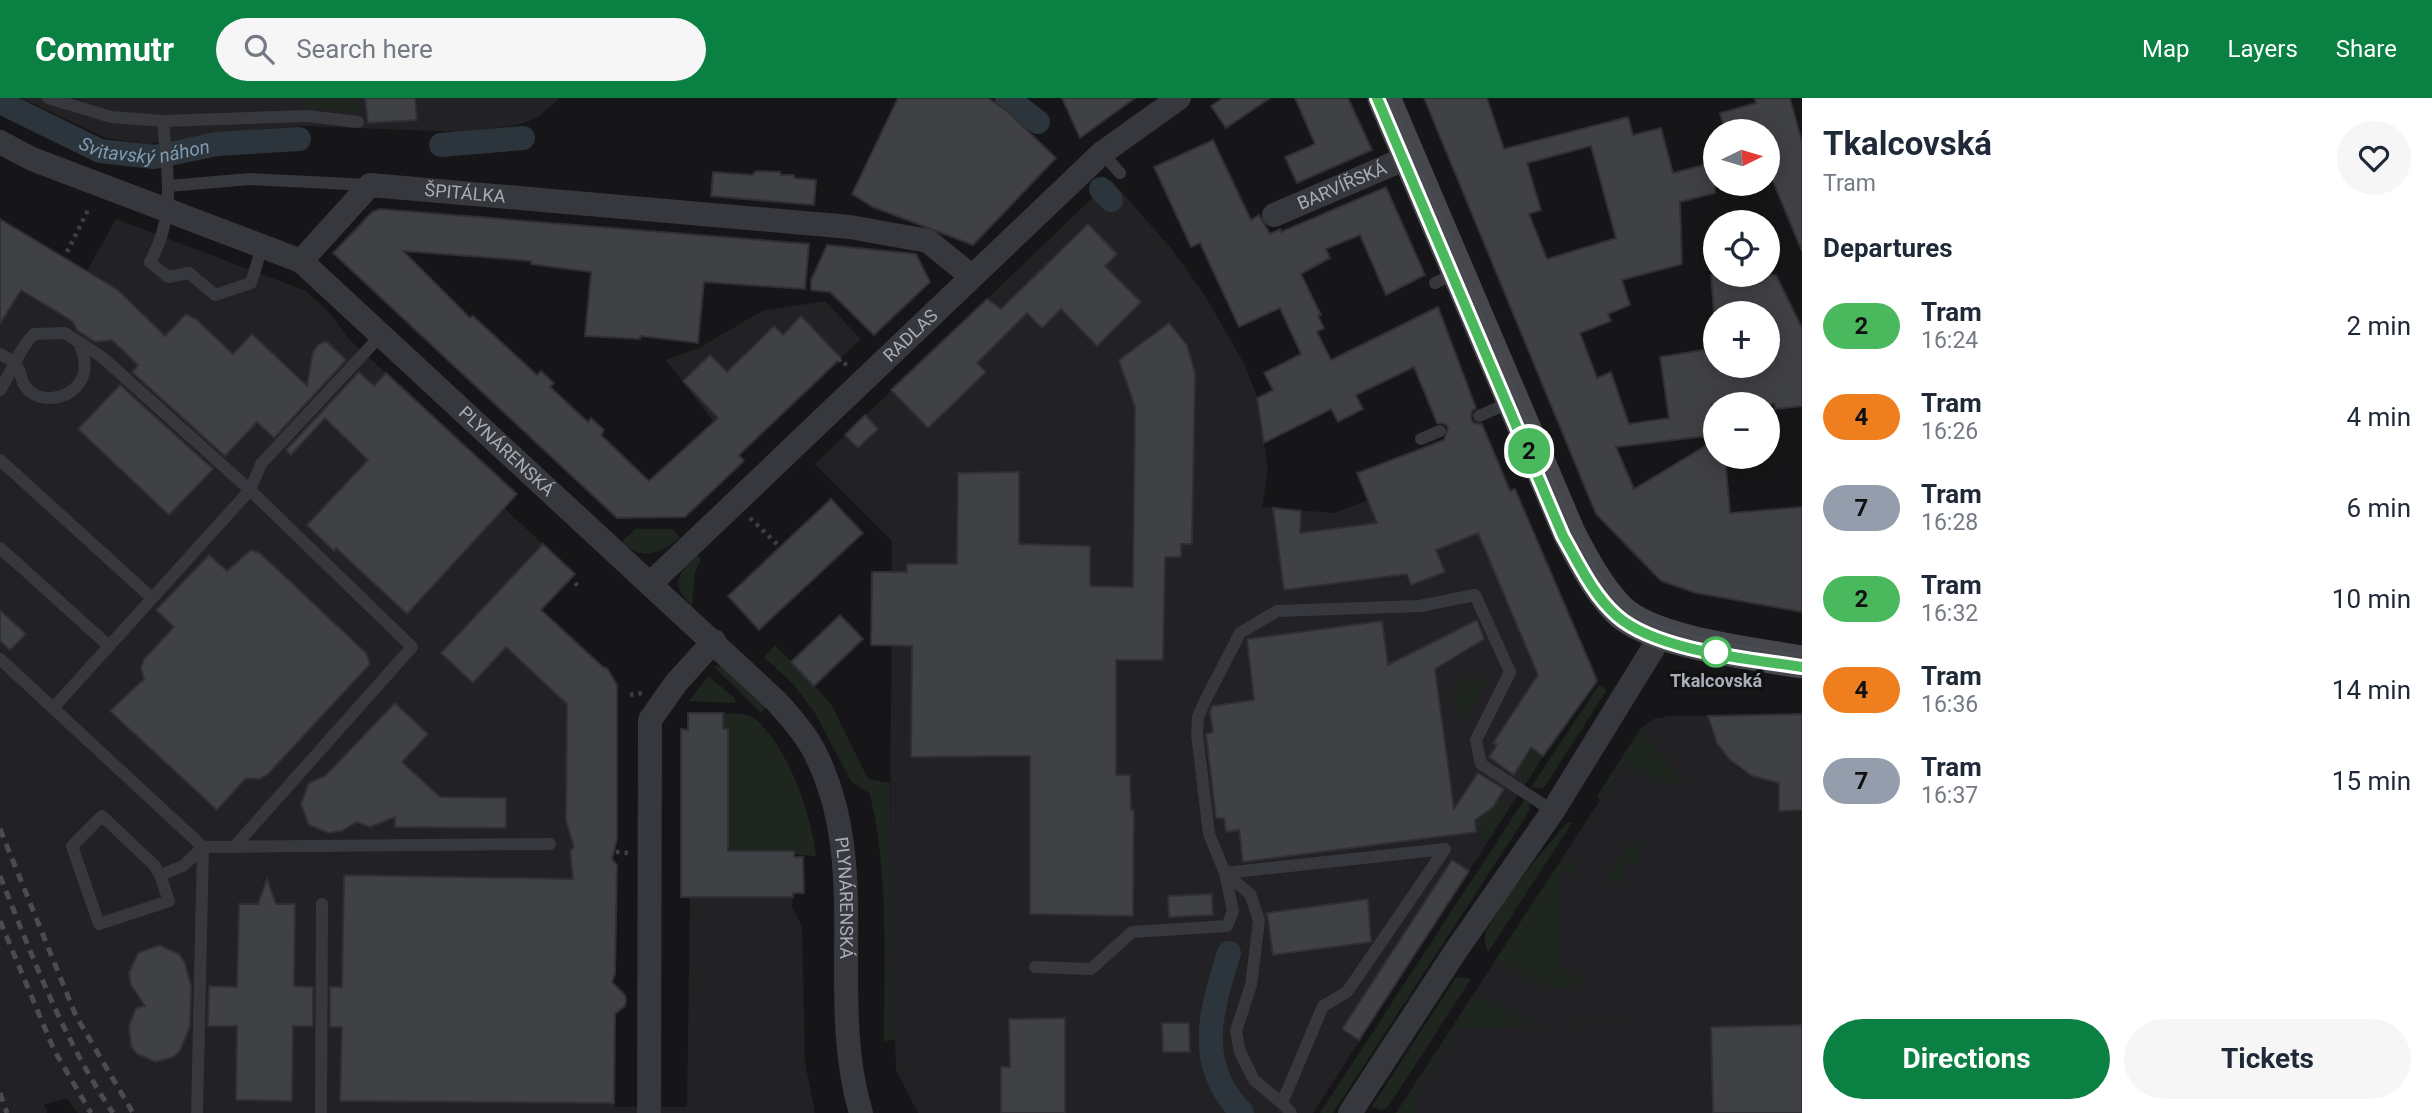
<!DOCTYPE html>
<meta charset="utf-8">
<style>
body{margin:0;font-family:Roboto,sans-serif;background:#f6f6f7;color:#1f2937;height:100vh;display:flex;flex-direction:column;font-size:26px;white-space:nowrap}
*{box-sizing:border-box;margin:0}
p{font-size:23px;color:#747a83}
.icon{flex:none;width:38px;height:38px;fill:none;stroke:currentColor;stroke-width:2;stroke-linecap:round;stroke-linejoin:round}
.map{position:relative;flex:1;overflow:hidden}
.panel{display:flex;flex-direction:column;background:#fff;width:630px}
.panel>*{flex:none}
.badge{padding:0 14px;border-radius:23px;font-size:24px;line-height:46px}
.needle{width:46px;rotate:85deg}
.fabs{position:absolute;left:1703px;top:21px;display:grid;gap:14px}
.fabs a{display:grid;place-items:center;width:77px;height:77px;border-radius:50%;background:#fff;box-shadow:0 4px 18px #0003;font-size:35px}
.map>.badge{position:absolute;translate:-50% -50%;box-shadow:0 0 0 4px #fff}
h2{padding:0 21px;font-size:26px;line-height:63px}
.round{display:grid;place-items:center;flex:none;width:74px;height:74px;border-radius:37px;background:#f6f6f7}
.summary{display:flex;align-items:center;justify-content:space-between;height:119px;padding:0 21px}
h1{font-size:33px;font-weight:700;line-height:52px}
.action{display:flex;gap:14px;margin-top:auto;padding:14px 21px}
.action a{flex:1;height:80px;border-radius:42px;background:#0b8043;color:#fff;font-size:28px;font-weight:700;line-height:80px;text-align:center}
.action a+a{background:#f6f6f7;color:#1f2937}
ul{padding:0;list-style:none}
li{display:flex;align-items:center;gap:21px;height:91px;padding:0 21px}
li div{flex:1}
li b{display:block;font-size:26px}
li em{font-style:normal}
li .badge{min-width:77px;font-weight:700;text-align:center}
header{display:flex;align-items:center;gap:42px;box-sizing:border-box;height:98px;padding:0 35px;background:#0b8043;color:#fff}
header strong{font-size:33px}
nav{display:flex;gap:38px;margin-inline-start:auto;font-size:24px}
.search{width:490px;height:63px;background:#f6f6f7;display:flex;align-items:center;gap:18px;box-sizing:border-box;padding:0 24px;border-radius:38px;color:#747a83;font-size:26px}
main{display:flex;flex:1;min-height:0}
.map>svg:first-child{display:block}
.built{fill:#222225}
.green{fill:#1e261f}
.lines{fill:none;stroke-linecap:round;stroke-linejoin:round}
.canal{stroke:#2c353c;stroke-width:24}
.building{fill:#404145;stroke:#303034;stroke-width:2;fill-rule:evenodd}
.path{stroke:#3d3f44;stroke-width:4.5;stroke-dasharray:3.5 5;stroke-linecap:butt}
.lane{stroke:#37383d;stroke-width:12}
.street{stroke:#37383d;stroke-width:24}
.secondary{stroke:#45474d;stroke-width:33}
.tram{stroke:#4a4c52;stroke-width:2}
.rail{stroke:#4a4c52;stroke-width:5;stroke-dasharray:9 7;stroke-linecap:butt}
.line-casing{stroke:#fff;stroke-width:16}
.line{stroke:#4ab95d;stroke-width:10}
.stop-dot{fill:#fff;stroke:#4ab95d;stroke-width:3.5}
.labels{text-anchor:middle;stroke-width:7;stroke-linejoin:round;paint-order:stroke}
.street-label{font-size:18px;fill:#a8adb8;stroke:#111113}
.stop-label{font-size:18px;font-weight:bold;fill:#a8adb8;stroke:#111113}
.water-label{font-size:19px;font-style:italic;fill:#7f9bb3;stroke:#111113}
</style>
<header>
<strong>Commutr</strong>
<div class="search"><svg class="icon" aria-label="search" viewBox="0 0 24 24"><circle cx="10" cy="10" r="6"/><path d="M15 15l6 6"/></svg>Search here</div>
<nav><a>Map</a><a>Layers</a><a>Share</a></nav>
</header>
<main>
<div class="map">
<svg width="1802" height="1015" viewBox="0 0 1802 1015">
<rect width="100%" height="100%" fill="#161618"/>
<!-- built -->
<g class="built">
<polygon points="21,0 560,0 537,20 518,27 462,34 303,28 217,35 148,46 106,40"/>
<polygon points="1111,82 1170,149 1204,196 1246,269 1257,300 1268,371 1262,409 1334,415 1440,375 1474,425 1591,568 1598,581 1543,658 1313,1015 918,1015 896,972 895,932 889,931 892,443 815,366"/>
<polygon points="0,120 87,173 116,121 306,193 328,213 348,240 469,352 504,410 575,476 541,512 614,578 617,587 617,741 614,745 616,755 612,758 617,767 615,875 611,888 625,896 626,902 610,911 615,930 615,1009 687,1009 690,800 681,799 681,631 688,631 688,615 723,615 723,631 794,759 803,759 804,795 793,795 792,808 802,829 805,964 815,1015 78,1015 67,1001 44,1006 47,1015 0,1015"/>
<polygon points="825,203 861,241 739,357 666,262 699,250 762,213"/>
<polygon points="1669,618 1710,618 1723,654 1739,671 1752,678 1773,684 1802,682 1802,1015 1396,1015 1600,702 1597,698 1642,629 1654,621"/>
</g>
<!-- green -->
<g class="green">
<polygon points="308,0 357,0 359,14 309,10"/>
<path d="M635 431H672L680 439C662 455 642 464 622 444Z"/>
<path d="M697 457 701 461 695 474 692 508C670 486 677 477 697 457Z"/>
<path d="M775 547 831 606 868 681 890 685 889 930 895 932V942L884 943C884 861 889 777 870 696L851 683 815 615 793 586 764 559Z"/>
<polygon points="713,568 723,568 767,609 761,615"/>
<polygon points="708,578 734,599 736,605 689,603"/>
<polygon points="1464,579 1486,582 1468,622 1457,615 1455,598"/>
<polygon points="1599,587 1607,592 1543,691 1531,689"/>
<path d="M723 615C733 616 747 614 755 621 787 647 812 717 816 758L728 753V632L723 631Z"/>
<polygon points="1642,629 1682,684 1662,685 1624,665 1600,701 1597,698"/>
<polygon points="1531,649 1543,658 1526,685 1513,677"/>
<polygon points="1498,701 1510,709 1488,743 1476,734 1474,719"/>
<polygon points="1524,702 1529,705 1530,712 1333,1015 1320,1015"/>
<path d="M1567 725H1572L1488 854C1486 848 1484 844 1485 838 1492 812 1547 748 1567 725Z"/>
<polygon points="1630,744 1640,744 1642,748 1638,765 1623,766 1623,782 1604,783"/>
<path d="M1562 761 1580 773 1558 776 1563 876 1582 875 1579 884C1552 902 1520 876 1496 861Z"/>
<polygon points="1461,879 1471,881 1388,1009 1381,1013 1372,1008 1455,881"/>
<path d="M1472 899C1497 899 1513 922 1538 926 1565 929 1596 924 1622 922L1623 925 1458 930 1417 990 1418 1015H1396Z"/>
</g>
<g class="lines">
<!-- canal -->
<g class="canal">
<polyline points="1007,0 1038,24"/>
<path id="s1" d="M0 4 100 53 154 59 217 46 299 41"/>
<polyline points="441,47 523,40"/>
<polyline points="1101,91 1111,102"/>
<path d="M1229 855C1211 913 1194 966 1242 1015"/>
</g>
</g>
<!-- building -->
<g class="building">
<polygon points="365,0 415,0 417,22 368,25"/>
<polygon points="898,0 988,0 1007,13 1056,60 973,147 873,109 852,96"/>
<polygon points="1062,0 1135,0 1080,40"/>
<polygon points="1223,0 1270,0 1226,30 1211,8"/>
<polygon points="1295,0 1348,0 1372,52 1297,85 1285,59 1315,46"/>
<path d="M1424 0H1487L1504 51 1628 19 1633 37 1661 30 1673 75 1715 64V95L1680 104 1682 166 1622 182 1630 207 1608 216 1611 223 1580 235 1597 280 1611 274 1629 326 1669 320 1660 259 1715 250V268H1768V215H1714L1711 177H1776L1802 230V308L1775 311V306H1712L1715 337 1616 349 1634 391 1715 342V359H1725L1730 415 1802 409V514L1696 495 1661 483 1596 416ZM1591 48 1616 140 1547 161 1529 116 1541 112 1527 65Z"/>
<polygon points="1755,0 1790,0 1802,44 1802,153 1772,81 1768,82 1768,33 1725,33 1720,15 1756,5"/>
<polygon points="1213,42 1251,122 1259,117 1270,136 1280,131 1281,134 1386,89 1425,177 1386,197 1360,137 1326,151 1330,160 1301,176 1321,217 1318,218 1324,230 1317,234 1331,262 1438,209 1476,310 1472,313 1471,321 1474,325 1482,326 1510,393 1515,391 1591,568 1597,583 1543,658 1531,649 1514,677 1489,659 1497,647 1493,645 1538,577 1478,435 1436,452 1445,474 1411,487 1407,476 1284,492 1273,410 1301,413 1300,435 1377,425 1357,375 1444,342 1448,330 1445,326 1437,325 1414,269 1356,297 1363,311 1338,324 1331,311 1264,345 1257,300 1273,292 1264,275 1301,256 1280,210 1239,229 1200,145 1191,149 1154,69"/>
<polygon points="756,73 780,74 781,77 794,77 794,80 816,82 814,107 711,98 713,74 752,77"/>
<polygon points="380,111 809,146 805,191 704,184 698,245 640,238 640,241 585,238 591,174 531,166 531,163 403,153 470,220 473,218 537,277 541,273 554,285 550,289 588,324 591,320 604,332 601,337 649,383 718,320 683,283 710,257 727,274 774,228 783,237 801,218 841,260 739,357 744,363 685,419 617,420 333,155 372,114"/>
<polygon points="0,121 118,192 165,238 186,216 196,221 233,256 252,236 307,288 313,254 318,247 326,243 346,262 274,340 257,324 225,358 132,274 138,267 112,242 95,244 77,232 72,223 21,192 0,226"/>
<polygon points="1088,126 1117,156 1105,168 1141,204 1097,248 1061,211 1042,230 1027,215 977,265 986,274 928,330 891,292 987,201 1001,211"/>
<polygon points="827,147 916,156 930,184 874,237 830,194 811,192 811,182"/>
<polygon points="1169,225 1187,247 1195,275 1192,446 1181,446 1181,459 1165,459 1163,562 1116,562 1116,677 1130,677 1131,712 1134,712 1133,818 1030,816 1030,658 911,659 912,548 871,547 872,474 907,474 907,466 957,466 958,375 1019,374 1019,446 1090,448 1090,488 1133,489 1135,309 1119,262"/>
<polygon points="359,274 374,288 386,275 517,396 407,516 336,450 334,453 307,427 368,362 325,320 291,357 286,352"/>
<polygon points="120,287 213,371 169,417 78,331"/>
<polygon points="865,317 878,331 858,350 845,337"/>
<polygon points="831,401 863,435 759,532 728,498"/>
<polygon points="543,446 575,476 541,512 603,569 607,570 617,587 617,741 612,761 617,767 615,876 612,884 625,897 626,902 625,908 615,916 614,1005 340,1003 342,929 330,929 330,889 342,889 344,777 573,781 570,753 574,749 566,723 567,606 506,549 473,585 441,555"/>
<polygon points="251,452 260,455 366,555 370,566 267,677 259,681 246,680 217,712 110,613 144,581 141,570 144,561 174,529 156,512 209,457 227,473"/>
<polygon points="0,512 26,536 10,552 0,543"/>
<polygon points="840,517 863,541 814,588 791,564"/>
<polygon points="1477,522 1484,541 1435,571 1454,711 1478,675 1504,691 1493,709 1475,722 1476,734 1243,764 1239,732 1226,734 1224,720 1216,720 1206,636 1213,634 1210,614 1212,608 1254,602 1247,541 1382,523 1388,567"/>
<polygon points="395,605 428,636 402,664 440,699 506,700 506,730 395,729 395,719 370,729 357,724 341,733 329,735 309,727 301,706 309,685 325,678"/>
<polygon points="688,615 723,615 723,631 728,631 728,753 794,753 794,759 803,759 804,795 793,795 793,799 681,799 681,631 688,632"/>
<polygon points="1802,616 1802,712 1779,713 1779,685 1752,678 1730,662 1717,645 1708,618"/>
<polygon points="1452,762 1469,773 1359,942 1342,931"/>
<polygon points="267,781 276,806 295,806 294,888 313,889 313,928 293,928 292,1003 236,1002 237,928 208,928 209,888 237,889 239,806 258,806"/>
<polygon points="1212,796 1213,817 1169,819 1168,798"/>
<polygon points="1368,801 1371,844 1273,857 1267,815"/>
<polygon points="159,847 179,856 185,865 191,888 190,928 180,953 173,959 156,964 137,956 131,948 129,928 136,910 145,908 131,887 129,875 138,855"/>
<polygon points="1065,920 1065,1015 1001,1015 1001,969 1010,969 1009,921"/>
<polygon points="1162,925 1189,925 1190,954 1163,954"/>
<polygon points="1802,927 1802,1015 1713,1015 1711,929"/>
</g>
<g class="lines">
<!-- path -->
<g class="path">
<polyline points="67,154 88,112"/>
<polyline points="838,263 841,261 848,269"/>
<polyline points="750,420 780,449"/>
<polyline points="575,485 579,489"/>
<polyline points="630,597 642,595"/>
<polyline points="616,754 629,755"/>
</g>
<!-- lane -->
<g class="lane">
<polyline points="48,0 111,19 163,23"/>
<polyline points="1102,55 1120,75"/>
<polyline points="168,88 250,81 370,87"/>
<path d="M262 149 251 185 215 197 189 175 168 179 150 164C177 115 167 75 163 23L307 18 358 24"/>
<polyline points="1435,185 1458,174"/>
<path d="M0 256C5 259 15 263 17 268 21 275 21 282 25 288 38 306 65 302 78 287 88 274 85 261 80 246"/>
<path d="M0 292C12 273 19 251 34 236L65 235 102 259 250 392 412 549 234 749"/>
<polyline points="1479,318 1511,304"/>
<polyline points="1421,341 1440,333"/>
<polyline points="0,362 152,500"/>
<polyline points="0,450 109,548"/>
<polyline points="0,561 203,749 197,1015"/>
<polyline points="54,609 250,392 261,366 382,236"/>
<polyline points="160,777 154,767 102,718 72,748 99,826 169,803 160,777 183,768 203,749 550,746"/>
<polyline points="1035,869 1091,871 1132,834 1227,828 1233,813 1225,775 1250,796 1259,822 1251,887 1236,933 1240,954 1254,982 1282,1005"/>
<polyline points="321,1015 322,806"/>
<polyline points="1291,1015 1282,1005 1323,908 1347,894 1445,751 1225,775 1209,736 1197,636 1198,619 1206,601 1240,535 1277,513 1420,508 1475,497 1510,574 1476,642 1481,666 1553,713"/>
</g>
<!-- street -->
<g class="street">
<path id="s2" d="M0 44 32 61 301 163 776 603C789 617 802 632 812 649 874 763 825 895 861 1015"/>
<path id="s3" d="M1274 117 1409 59"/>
<path id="s4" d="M301 163 370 87 850 129 928 143 971 178"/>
<path id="s5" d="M650 486 1102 55 1179 0"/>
<polyline points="649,1015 650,622 676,585 714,543"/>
<polyline points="1350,1015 1455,854 1553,713 1662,536"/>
</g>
<!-- secondary -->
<path class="secondary" d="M1384 0 1569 435C1583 462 1597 489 1618 511 1651 545 1755 556 1802 564"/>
<!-- tram -->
<g class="tram">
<path d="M1377 0 1563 438C1579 466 1593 497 1617 518 1656 553 1751 561 1802 569"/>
<path d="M1389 0 1574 433C1588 459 1600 485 1621 506 1651 538 1758 550 1802 558"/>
</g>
<!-- rail -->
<g class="rail">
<polyline points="0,731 76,918 133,1015"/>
<path d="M0 778C33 860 63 941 113 1015"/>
<polyline points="0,823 54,952 91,1015"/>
<polyline points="0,995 7,1015"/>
</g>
</g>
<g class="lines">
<defs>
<path id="line" d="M1377 0 1563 438C1579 466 1593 497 1617 518 1657 553 1750 561 1802 569"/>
</defs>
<!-- line casing -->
<use href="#line" class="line-casing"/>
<!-- line -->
<use href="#line" class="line"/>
</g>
<!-- markers -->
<circle class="stop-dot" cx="1716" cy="554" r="14"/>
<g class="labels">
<!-- street labels -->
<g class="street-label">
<text dy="6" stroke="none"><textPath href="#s3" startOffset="74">BARVÍŘSKÁ</textPath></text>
<text dy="6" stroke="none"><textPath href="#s4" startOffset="198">ŠPITÁLKA</textPath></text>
<text dy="6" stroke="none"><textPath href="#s5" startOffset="360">RADLAS</textPath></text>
<text dy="6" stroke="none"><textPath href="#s2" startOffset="604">PLYNÁRENSKÁ</textPath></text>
<text dy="6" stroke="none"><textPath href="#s2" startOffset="1186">PLYNÁRENSKÁ</textPath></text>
</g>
<!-- stop labels -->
<g class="stop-label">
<text x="1716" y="589">Tkalcovská</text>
</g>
<!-- water labels -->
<g class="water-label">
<text dy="7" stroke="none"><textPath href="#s1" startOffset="156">Svitavský náhon</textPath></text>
</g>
</g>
</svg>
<div class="fabs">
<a><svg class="needle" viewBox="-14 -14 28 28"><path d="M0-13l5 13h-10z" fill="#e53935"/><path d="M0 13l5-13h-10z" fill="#747a83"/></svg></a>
<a><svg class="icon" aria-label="locate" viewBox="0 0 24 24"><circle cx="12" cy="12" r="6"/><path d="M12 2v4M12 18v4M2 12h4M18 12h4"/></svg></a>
<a>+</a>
<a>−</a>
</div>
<b class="badge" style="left:1529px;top:353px;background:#4ab95d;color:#111">2</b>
</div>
<section class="panel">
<div class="summary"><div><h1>Tkalcovská</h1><p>Tram</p></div><a class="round"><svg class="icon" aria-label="heart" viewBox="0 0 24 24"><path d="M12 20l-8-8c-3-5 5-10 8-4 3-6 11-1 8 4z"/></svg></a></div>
<h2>Departures</h2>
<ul>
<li><span class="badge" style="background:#4ab95d;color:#111">2</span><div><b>Tram</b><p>16:24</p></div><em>2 min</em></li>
<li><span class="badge" style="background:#ee7e1e;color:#111">4</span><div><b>Tram</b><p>16:26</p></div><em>4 min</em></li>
<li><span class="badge" style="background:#939dac;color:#111">7</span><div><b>Tram</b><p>16:28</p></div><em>6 min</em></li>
<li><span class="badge" style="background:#4ab95d;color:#111">2</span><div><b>Tram</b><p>16:32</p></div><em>10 min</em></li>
<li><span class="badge" style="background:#ee7e1e;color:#111">4</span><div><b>Tram</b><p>16:36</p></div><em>14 min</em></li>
<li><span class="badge" style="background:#939dac;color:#111">7</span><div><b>Tram</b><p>16:37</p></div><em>15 min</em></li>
</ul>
<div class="action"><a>Directions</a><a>Tickets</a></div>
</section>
</main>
